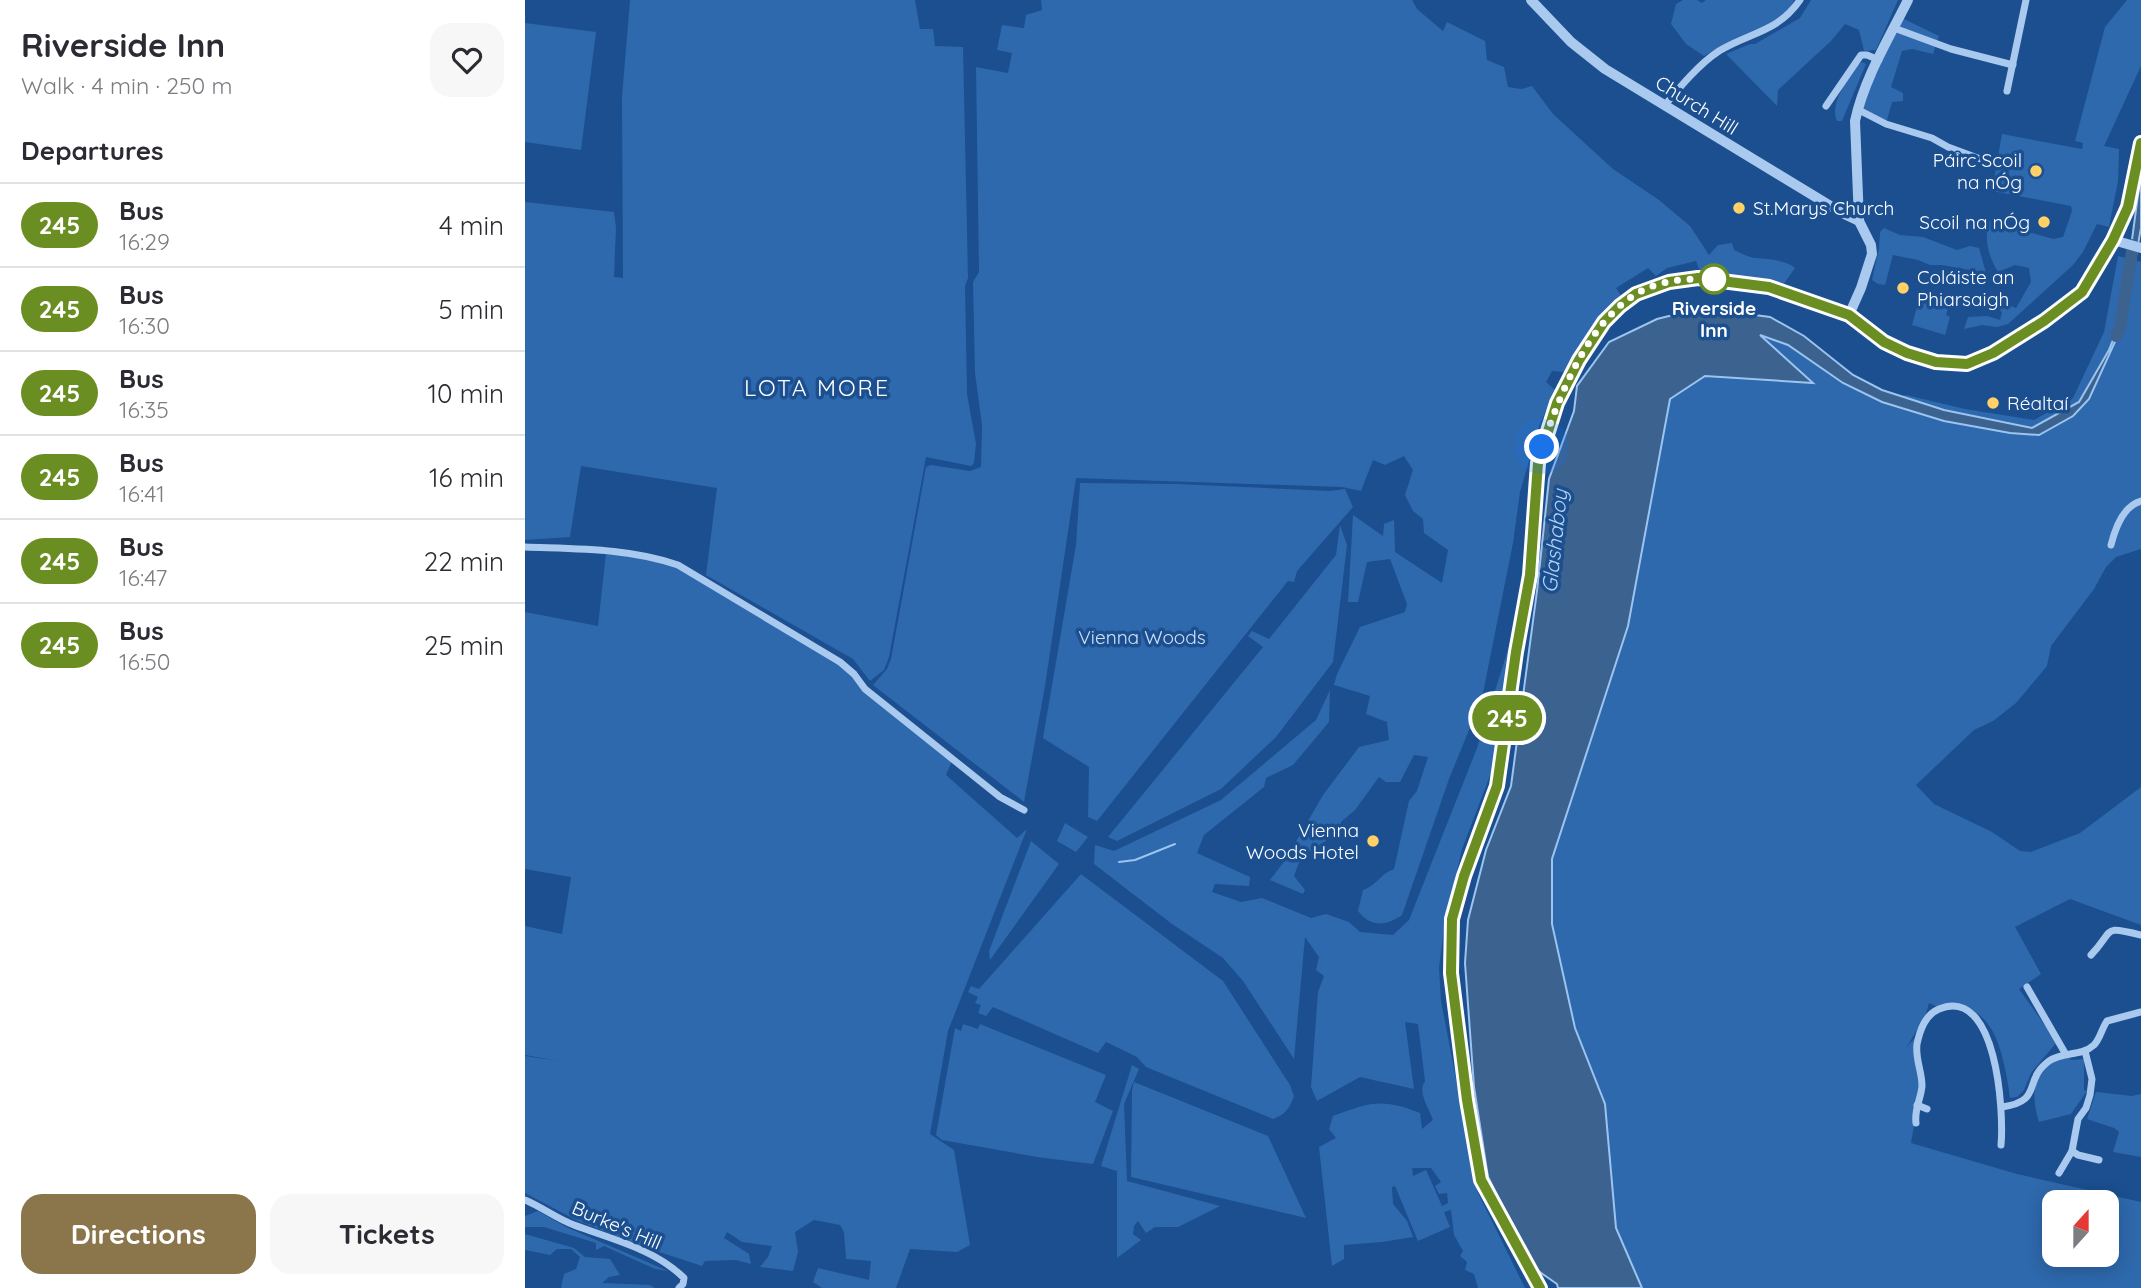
<!DOCTYPE html>
<meta charset="utf-8">
<style>
body{margin:0;font-family:Quicksand,sans-serif;background:#f7f7f7;color:#2b2b33;height:100vh;display:flex;flex-direction:column;font-size:26px;white-space:nowrap}
*{box-sizing:border-box;margin:0}
p{font-size:23px;color:#7c7c81}
.icon{flex:none;width:38px;height:38px;fill:none;stroke:currentColor;stroke-width:2;stroke-linecap:round;stroke-linejoin:round}
.map{position:relative;flex:1;overflow:hidden}
.drawer{display:flex;flex-direction:column;background:#fff;width:525px}
.drawer>*{flex:none}
.badge{padding:0 14px;border-radius:23px;font-size:24px;line-height:46px}
.needle{width:46px;rotate:21deg}
.controls{position:absolute;left:1517px;top:1190px;display:grid;gap:14px}
.controls a{display:grid;place-items:center;width:77px;height:77px;border-radius:14px;background:#fff;box-shadow:0 4px 18px #0003;font-size:35px}
.you{position:absolute;width:35px;height:35px;margin:-18px;border:5px solid #fff;border-radius:50%;background:#1a73e8;box-shadow:0 0 0 10px #1a73e833}
.map>.badge{position:absolute;translate:-50% -50%;box-shadow:0 0 0 4px #fff}
h2{padding:0 21px;font-size:26px;line-height:63px}
.round{display:grid;place-items:center;flex:none;width:74px;height:74px;border-radius:21px;background:#f7f7f7}
.overview{display:flex;align-items:center;justify-content:space-between;height:119px;padding:0 21px}
h1{font-size:33px;font-weight:800;line-height:52px}
.action{display:flex;gap:14px;margin-top:auto;padding:14px 21px}
.action a{flex:1;height:80px;border-radius:21px;background:#8a764a;color:#fff;font-size:28px;font-weight:800;line-height:80px;text-align:center}
.action a+a{background:#f7f7f7;color:#2b2b33}
ul{padding:0;list-style:none}
li{display:flex;align-items:center;gap:21px;height:84px;padding:0 21px;border-top:2px solid #e1e1e2}
li div{flex:1}
li b{display:block;font-size:26px}
li em{font-style:normal}
li .badge{min-width:77px;font-weight:700;text-align:center}
main{display:flex;flex:1;min-height:0}
.map>svg:first-child{display:block}
.green{fill:#2e69ad;fill-rule:evenodd}
.water{fill:#3c6290;stroke:#9cc4f0;stroke-width:2}
.lines{fill:none;stroke-linecap:round;stroke-linejoin:round}
.stream{stroke:#9cc4f0;stroke-width:2}
.river{stroke:#3c6290;stroke-width:12}
.minor{stroke:#a9c9ee;stroke-width:7}
.tertiary{stroke:#a9c9ee;stroke-width:10}
.secondary{stroke:#d6e6fa;stroke-width:10}
.line-casing{stroke:#fff;stroke-width:16}
.line{stroke:#6b8e23;stroke-width:10}
.walk{stroke:#fff;stroke-width:7;stroke-dasharray:0 12.6}
.poi-dot{fill:#ffd166;stroke:#1b4f8f;stroke-width:2.5}
.stop-dot{fill:#fff;stroke:#6b8e23;stroke-width:3.5}
.labels{text-anchor:middle;stroke-width:7;stroke-linejoin:round;paint-order:stroke}
.street-label{font-size:19px;fill:#fff;stroke:#1b4f8f}
.poi-label{font-size:19px;fill:#fff;stroke:#1b4f8f;text-anchor:end}
.stop-label{font-size:19px;font-weight:bold;fill:#fff;stroke:#1b4f8f}
.park-label{font-size:19px;fill:#cfe3fa;stroke:#1b4f8f}
.water-label{font-size:21px;font-style:italic;fill:#b5d3f5;stroke:#1b4f8f}
.quarter-label{font-size:23px;letter-spacing:2px;fill:#fff;stroke:#1b4f8f}
</style>
<main>
<section class="drawer">
<div class="overview"><div><h1>Riverside Inn</h1><p>Walk · 4 min · 250 m</p></div><a class="round"><svg class="icon" aria-label="heart" viewBox="0 0 24 24"><path d="M12 20l-8-8c-3-5 5-10 8-4 3-6 11-1 8 4z"/></svg></a></div>
<h2>Departures</h2>
<ul>
<li><span class="badge" style="background:#6b8e23;color:#fff">245</span><div><b>Bus</b><p>16:29</p></div><em>4 min</em></li>
<li><span class="badge" style="background:#6b8e23;color:#fff">245</span><div><b>Bus</b><p>16:30</p></div><em>5 min</em></li>
<li><span class="badge" style="background:#6b8e23;color:#fff">245</span><div><b>Bus</b><p>16:35</p></div><em>10 min</em></li>
<li><span class="badge" style="background:#6b8e23;color:#fff">245</span><div><b>Bus</b><p>16:41</p></div><em>16 min</em></li>
<li><span class="badge" style="background:#6b8e23;color:#fff">245</span><div><b>Bus</b><p>16:47</p></div><em>22 min</em></li>
<li><span class="badge" style="background:#6b8e23;color:#fff">245</span><div><b>Bus</b><p>16:50</p></div><em>25 min</em></li>
</ul>
<div class="action"><a>Directions</a><a>Tickets</a></div>
</section>
<div class="map">
<svg width="1616" height="1288" viewBox="0 0 1616 1288">
<rect width="100%" height="100%" fill="#1b4f8f"/>
<!-- green -->
<g class="green">
<polygon points="105,0 390,0 395,29 408,29 410,46 438,47 443,278 440,286 442,394 451,444 449,463 446,466 401,457 364,657 359,670 345,681 328,659 181,575 192,488 56,466 45,537 0,540 0,202 89,212 91,228 89,277 98,278 97,97"/>
<path d="M516 0H887L892 9 918 31 922 22 960 41 962 60 979 67 983 87 996 89 1007 86 1028 114 1088 169 1134 200 1165 226 1184 255 1193 245 1207 243 1209 250C1216 253 1224 258 1231 258 1242 259 1262 260 1270 268L1258 285 1175 271 1171 261 1142 268 1131 276 1123 268 1091 288 1097 297 1072 321 1039 372 1027 371 1021 382 1030 390 1014 426 995 492 988 543 957 698 924 779 877 915C861 926 846 928 833 911L838 890C851 886 855 874 869 869L884 801 892 791 903 757 889 755 875 782H861L854 777 830 810 816 822V831L776 857 769 876 780 890 778 894 745 880 761 859 798 795 834 747 864 740 862 722 841 714 845 696 809 685 812 674 835 627 880 612 882 604 865 559 842 562 833 602H823L828 515 858 536 859 524 869 520 870 552 917 583 923 550 899 533 898 519 888 511 880 495 888 470 879 456 860 465 848 460 836 491 817 487 551 478 520 686 499 802 348 685 362 669 366 659 401 467 406 465 445 471 456 467 457 425 450 373 448 282 454 272 451 67 483 73 487 53 472 50 477 25 499 28 501 15 517 10Z"/>
<path d="M1158 0H1172L1177 3 1181 0H1269C1260 23 1235 28 1214 37 1202 43 1191 49 1179 56L1161 44 1146 24 1151 4Z"/>
<polygon points="1286,0 1373,0 1351,50 1339,51 1334,30 1320,24 1306,41 1253,90 1252,106 1201,54 1225,44 1230,44 1275,18"/>
<path d="M1602 0H1616V66L1579 146 1594 149 1593 181 1584 227 1572 224 1558 252 1548 265 1483 324 1472 327 1457 325 1439 329 1443 317 1462 316 1475 320 1477 312 1468 305 1467 298 1491 308 1506 282 1504 268 1490 265 1473 272C1463 255 1459 241 1464 221L1528 239 1538 237 1547 211 1546 206 1467 191 1477 134 1557 149 1558 143 1550 141 1580 27Z"/>
<polygon points="1377,18 1414,36 1408,54 1387,49 1377,51 1366,87 1378,93 1378,101 1367,102 1360,127 1337,116 1338,103"/>
<polygon points="0,23 71,32 56,150 0,142"/>
<path d="M1337 62 1341 64 1317 121H1312C1304 103 1323 80 1332 65Z"/>
<polygon points="1359,228 1375,235 1398,237 1432,250 1445,246 1454,248 1461,273 1417,265 1405,265 1393,260 1368,255 1360,285 1353,284 1347,280 1354,248 1355,232"/>
<path d="M1593 256 1616 262V549L1591 557 1581 567 1569 589 1526 646 1522 666 1491 703 1468 721 1449 730 1391 785 1409 804 1467 832 1495 851 1506 852 1555 833 1616 787V925L1545 899 1490 927 1516 974 1494 989 1532 1042 1506 1073 1499 1090 1492 1097 1485 1098C1483 1080 1477 1048 1468 1032 1458 1012 1433 997 1412 1007L1404 1003 1400 1017 1381 1048 1393 1034 1397 1079 1386 1143 1492 1174 1616 1202V1288H1117L1091 1228 1080 1104 1050 1028 1027 924V858L1103 626 1145 399 1180 376 1287 382 1233 334 1263 345 1318 383 1357 402 1381 395 1440 409 1509 420 1548 398 1579 332ZM1530 1202H1582V1255H1530Z"/>
<polygon points="1399,294 1425,301 1421,315 1425,317 1420,335 1387,325 1392,307 1395,307"/>
<polygon points="555,483 652,484 805,491 820,489 828,507 772,571 769,582 763,581 572,821 563,817 564,767 518,738 551,545"/>
<polygon points="815,525 822,545 808,662 751,737 696,789 592,841 583,837 738,647 723,636 727,631 744,639 811,555"/>
<polygon points="81,553 149,564 329,673 340,689 427,761 421,775 492,838 502,829 423,1031 405,1134 429,1150 445,1245 432,1252 385,1249 371,1288 297,1288 288,1282 293,1268 344,1280 346,1261 321,1259 319,1232 315,1225 289,1220 270,1232 273,1252 268,1271 235,1267 243,1257 247,1246 217,1242 202,1232 199,1238 224,1254 226,1264 211,1260 180,1261 177,1266 125,1249 53,1221 0,1193 0,1056 34,1061 0,1055 0,926 37,934 46,877 0,869 0,612 73,626"/>
<path d="M986 640 966 773 937 849 919 928 914 968 916 1001 953 1193 1000 1288H953L949 1274 940 1270 942 1262 935 1256 938 1251 929 1235 926 1210 919 1212 925 1227 893 1241 870 1186 867 1187 868 1204 882 1221 888 1237 857 1242 819 1245V1259L807 1266 794 1147 811 1138 804 1129 808 1116C845 1102 857 1098 895 1113L897 1129 908 1120C904 1108 892 1092 900 1081L893 1024 880 1022 889 1089 835 1077 792 1101 786 1087 793 992 799 976 791 970 794 957 780 937 769 1059 718 981 698 958 647 924 569 864 570 845 589 851 696 800 791 720 805 690 804 722 768 765 741 778 739 787 679 835 672 853 725 877 724 886 690 884 687 892 716 902 737 898 786 918 801 914 824 922 835 932 868 935 884 920 952 748ZM887 1168H906L916 1182 910 1186 914 1194 922 1193 923 1203 917 1206 901 1170 888 1176Z"/>
<polygon points="540,823 563,837 551,852 532,841"/>
<polygon points="506,841 534,864 465,960 464,951"/>
<path d="M556 874 698 981 765 1085 769 1096C765 1108 760 1115 748 1119L621 1067 612 1057 581 1042 573 1053 468 1007 461 1016 453 1013 456 1005 450 1003 453 997 443 992 446 986 454 989Z"/>
<polygon points="438,1024 453,1029 455,1024 581,1075 570,1102 588,1111 568,1164 512,1157 417,1140 411,1135 430,1028 436,1031"/>
<path d="M1538 1049 1546 1060 1559 1059V1090L1562 1091 1546 1114 1514 1122C1503 1085 1512 1076 1538 1049Z"/>
<polygon points="607,1065 614,1069 599,1104 602,1181 695,1206 653,1227 630,1227 621,1233 613,1221 609,1226 608,1234 616,1240 592,1258 592,1171 576,1166"/>
<polygon points="609,1082 743,1136 781,1218 606,1177 607,1090"/>
<polygon points="1571,1092 1607,1096 1616,1094 1616,1157 1588,1152 1594,1132 1589,1128 1562,1119"/>
<polygon points="13,1211 41,1227 143,1271 130,1269 79,1246 71,1250 71,1243 19,1227 0,1227 0,1216"/>
<polygon points="0,1234 49,1248 60,1257 85,1259 95,1275 84,1277 77,1283 125,1285 130,1288 36,1288 39,1274 51,1269 55,1257 46,1249 32,1249 25,1255 0,1250"/>
</g>
<!-- water -->
<polygon class="water" points="1616,173 1616,228 1599,322 1564,399 1548,416 1514,435 1485,433 1419,421 1357,402 1318,383 1263,345 1235,335 1288,383 1180,376 1145,399 1103,626 1027,859 1027,924 1050,1028 1080,1104 1091,1228 1117,1288 1033,1288 1032,1284 1009,1268 963,1177 949,1087 940,963 943,920 961,850 986,786 1012,591 1024,479 1049,411 1052,386 1084,342 1132,319 1176,308 1245,317 1279,336 1328,375 1357,390 1419,410 1507,428 1554,402 1584,350 1596,321"/>
<g class="lines">
<!-- stream -->
<polyline class="stream" points="594,862 610,860 650,844"/>
<!-- river -->
<polyline class="river" points="1591,336 1595,328 1608,245"/>
<!-- minor -->
<g class="minor">
<polyline points="1369,28 1426,49 1488,65"/>
<polyline points="1482,91 1501,0"/>
<path d="M1140 105C1155 87 1174 64 1194 51 1225 32 1252 33 1275 0"/>
<polyline points="1301,106 1336,55 1342,55 1354,60"/>
<polyline points="1332,109 1361,124 1407,138 1423,147 1458,160"/>
<path d="M1586 545C1590 529 1598 506 1616 501"/>
<path d="M0 547C51 549 105 548 153 565L315 662 329 674 340 689 475 797 499 810"/>
<path d="M1566 955C1590 930 1576 925 1616 935"/>
<polyline points="1502,987 1540,1053"/>
<polyline points="1392,1105 1402,1109"/>
<path d="M1477 1107C1519 1101 1497 1081 1524 1061 1538 1051 1556 1057 1569 1045 1575 1039 1577 1028 1582 1021L1616 1012"/>
<path d="M1391 1123C1389 1109 1396 1099 1397 1086 1397 1071 1390 1059 1392 1044 1395 1030 1400 1015 1414 1009 1472 985 1479 1112 1476 1145"/>
<polyline points="1547,1151 1553,1155 1574,1160"/>
<polyline points="1534,1173 1547,1151 1553,1119 1561,1108 1565,1095 1567,1079 1560,1051"/>
<path d="M0 1200C17 1207 32 1219 49 1225 86 1239 130 1249 159 1278L158 1284 154 1288"/>
</g>
<!-- tertiary -->
<g class="tertiary">
<polyline points="1006,0 1046,42 1080,69 1317,213 1334,221"/>
<polyline points="1588,240 1616,248"/>
<path d="M1324 315 1336 288 1347 254 1346 245 1334 221 1330 121C1339 79 1364 38 1383 0"/>
</g>
<!-- secondary -->
<polyline class="secondary" points="1015,1288 955,1180 942,1100 926,973 927,919 939,876 972,786 991,652 1005,575 1013,463 1032,403 1054,360 1079,322 1111,294 1145,282 1173,278 1244,287 1324,315 1359,342 1382,353 1411,362 1442,364 1468,353 1519,322 1557,292 1588,240 1603,207 1616,144"/>
</g>
<g class="lines">
<defs>
<polyline id="line" points="1015,1288 956,1180 942,1100 926,973 927,919 939,876 972,786 991,652 1005,575 1013,463 1032,403 1054,360 1079,322 1095,306 1111,294 1144,282 1173,278 1244,287 1324,315 1359,342 1382,353 1411,362 1442,364 1468,353 1519,321 1557,292 1588,240 1603,207 1616,143"/>
</defs>
<!-- line casing -->
<use href="#line" class="line-casing"/>
<!-- line -->
<use href="#line" class="line"/>
<!-- walk -->
<path class="walk" d="M1017 447C1035 395 1062 324 1111 294 1134 280 1163 278 1189 279"/>
</g>
<!-- markers -->
<g class="poi-dot">
<circle cx="1511" cy="171" r="7"/>
<circle cx="1214" cy="208" r="7"/>
<circle cx="1519" cy="222" r="7"/>
<circle cx="1378" cy="288" r="7"/>
<circle cx="1468" cy="403" r="7"/>
<circle cx="848" cy="841" r="7"/>
</g>
<circle class="stop-dot" cx="1189" cy="279" r="14"/>
<g class="labels">
<!-- street labels -->
<g class="street-label">
<text transform="translate(1172 105) rotate(32)" y="7">Church Hill</text>
<text transform="translate(92 1225) rotate(23)" y="7">Burke's Hill</text>
</g>
<!-- poi labels -->
<g class="poi-label">
<text x="1497" y="167">Páirc Scoil<tspan x="1497" dy="22">na nÓg</tspan></text>
<text x="1228" y="215" text-anchor="start">St.Marys Church</text>
<text x="1505" y="229">Scoil na nÓg</text>
<text x="1392" y="284" text-anchor="start">Coláiste an<tspan x="1392" dy="22">Phiarsaigh</tspan></text>
<text x="1482" y="410" text-anchor="start">Réaltaí</text>
<text x="834" y="837">Vienna<tspan x="834" dy="22">Woods Hotel</tspan></text>
</g>
<!-- stop labels -->
<g class="stop-label">
<text x="1189" y="315">Riverside<tspan x="1189" dy="22">Inn</tspan></text>
</g>
<!-- park labels -->
<g class="park-label">
<text x="617" y="644">Vienna Woods</text>
</g>
<!-- water labels -->
<g class="water-label">
<text transform="translate(1030 541) rotate(-84)" y="7">Glashaboy</text>
</g>
<!-- quarter labels -->
<g class="quarter-label">
<text x="292" y="396">LOTA MORE</text>
</g>
</g>
</svg>
<div class="controls">
<a><svg class="needle" viewBox="-14 -14 28 28"><path d="M0-13l5 13h-10z" fill="#e53935"/><path d="M0 13l5-13h-10z" fill="#7c7c81"/></svg></a>
</div>
<div class="you" style="left:1017px;top:447px"></div>
<b class="badge" style="left:982px;top:718px;background:#6b8e23;color:#fff">245</b>
</div>
</main>
